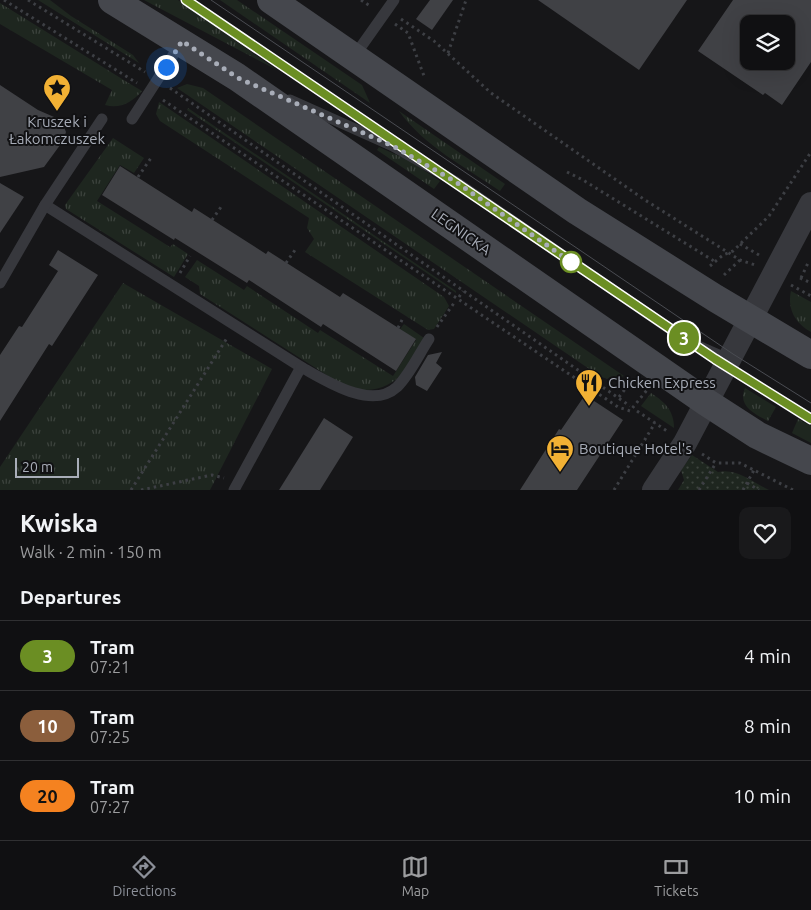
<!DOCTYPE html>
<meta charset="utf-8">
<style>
body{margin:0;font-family:Ubuntu,sans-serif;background:#19191b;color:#f1f3f6;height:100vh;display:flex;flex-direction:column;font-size:19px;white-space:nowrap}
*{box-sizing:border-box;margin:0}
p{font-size:16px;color:#9c9d9f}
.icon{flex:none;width:28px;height:28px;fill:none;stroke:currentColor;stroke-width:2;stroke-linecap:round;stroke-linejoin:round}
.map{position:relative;height:490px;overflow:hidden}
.side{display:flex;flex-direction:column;background:#101012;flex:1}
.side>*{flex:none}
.badge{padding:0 10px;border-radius:16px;font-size:18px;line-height:32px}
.buttons{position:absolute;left:740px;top:15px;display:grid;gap:10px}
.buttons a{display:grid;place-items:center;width:55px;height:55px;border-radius:10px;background:#101012;box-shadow:0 5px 20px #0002,0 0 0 1px #303032;font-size:25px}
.scale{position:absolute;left:15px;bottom:12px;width:64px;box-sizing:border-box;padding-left:5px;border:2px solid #a8adb8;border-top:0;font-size:14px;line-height:18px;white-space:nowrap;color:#a8adb8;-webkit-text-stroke:4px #111113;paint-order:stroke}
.you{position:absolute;width:25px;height:25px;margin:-12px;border:4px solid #fff;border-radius:50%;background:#1a73e8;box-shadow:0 0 0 8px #1a73e833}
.map>.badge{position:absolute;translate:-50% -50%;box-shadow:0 0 0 2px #fff}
h2{padding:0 20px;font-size:19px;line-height:45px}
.round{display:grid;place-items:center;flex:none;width:52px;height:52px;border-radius:10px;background:#19191b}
.summary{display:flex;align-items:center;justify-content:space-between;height:85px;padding:0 20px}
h1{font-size:24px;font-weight:600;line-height:38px}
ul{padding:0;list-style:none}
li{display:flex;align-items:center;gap:15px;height:70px;padding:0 20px;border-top:1px solid #303032}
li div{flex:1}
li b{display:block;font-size:19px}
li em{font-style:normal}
li .badge{min-width:55px;font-weight:700;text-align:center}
.dock{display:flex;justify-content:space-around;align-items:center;height:70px;border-top:1px solid #303032;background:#101012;font-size:14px;color:#9c9d9f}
.dock a{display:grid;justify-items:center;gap:2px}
.dock .active{color:#8c9099}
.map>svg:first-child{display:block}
.grass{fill:url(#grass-tufts)}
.park{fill:url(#park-dots)}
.building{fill:#404145;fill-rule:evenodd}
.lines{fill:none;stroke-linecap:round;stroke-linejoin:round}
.path{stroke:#3d3f44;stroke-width:3;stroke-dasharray:2.5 4;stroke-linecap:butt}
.service{stroke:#37383d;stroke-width:11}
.minor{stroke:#37383d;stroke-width:24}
.secondary{stroke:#45474d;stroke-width:28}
.tram{stroke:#4a4c52;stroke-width:1}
.line-casing{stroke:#fff;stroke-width:11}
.line{stroke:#6b8e23;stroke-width:8}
.walk{stroke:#a8adb8;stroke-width:5;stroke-dasharray:0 9}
.stop-dot{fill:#fff;stroke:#6b8e23;stroke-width:2.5}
.labels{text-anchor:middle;stroke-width:4;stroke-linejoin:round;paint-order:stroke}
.poi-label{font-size:15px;fill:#a8adb8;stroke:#111113;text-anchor:start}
.street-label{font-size:15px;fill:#a8adb8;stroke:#111113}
</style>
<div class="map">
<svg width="811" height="490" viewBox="0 0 811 490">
<defs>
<pattern id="grass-tufts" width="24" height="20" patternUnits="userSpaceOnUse" patternTransform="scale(1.25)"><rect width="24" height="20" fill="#1e261f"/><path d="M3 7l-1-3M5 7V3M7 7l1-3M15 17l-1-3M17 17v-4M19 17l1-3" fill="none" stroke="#3c433d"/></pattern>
<pattern id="park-dots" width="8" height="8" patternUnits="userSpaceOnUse" patternTransform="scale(1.25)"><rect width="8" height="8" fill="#1e261f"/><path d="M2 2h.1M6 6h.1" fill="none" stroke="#3c433d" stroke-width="1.8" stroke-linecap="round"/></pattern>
</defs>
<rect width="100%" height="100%" fill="#161618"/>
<!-- grass -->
<g class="grass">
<polygon points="38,0 50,0 71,16 133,55 139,63"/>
<polygon points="144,0 178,0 277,70"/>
<polygon points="220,0 237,0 362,85 370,103"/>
<path d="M0 3 127 82 142 91C131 103 120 109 105 105L112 90 0 24Z"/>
<polygon points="187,84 203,88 624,376 612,380 601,377 177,88"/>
<polygon points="159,102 444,297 449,306 434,329 428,330 305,252 314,239 307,228 309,218 160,121 156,114"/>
<polygon points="188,108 456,291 456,293 187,110"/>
<path d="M399 111 505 184 500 191C465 167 424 146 399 111Z"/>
<polygon points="113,138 144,158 134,173 120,165 97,201 170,247 173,244 188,254 174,277 66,209 65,205"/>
<polygon points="379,147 410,161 440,181 434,189 377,150"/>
<path d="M197 260 244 290 247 286 318 333 320 330 393 376 416 340 400 329 404 324 424 338C403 375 396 393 350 390L200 294 199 286 185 277Z"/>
<polygon points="123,283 272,369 210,490 0,490 0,467"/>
<path d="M791 291 811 302V332C795 323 787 309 791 291Z"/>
<path d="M745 388 776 407 768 421C755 414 737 406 745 388Z"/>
<path d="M651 393C665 402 674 411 674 428L641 406Z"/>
<polygon points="798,419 811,426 811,443 792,433"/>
</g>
<!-- park -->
<path class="park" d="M692 455 718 472C737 468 752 482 769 490H678L684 480 681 470Z"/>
<!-- building -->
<g class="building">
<polygon points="430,0 453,0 432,30 416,19"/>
<polygon points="538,0 687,0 639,70"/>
<path d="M733 0H811V62L782 105 765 93 763 95 698 51ZM749 24H786V61H749Z"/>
<polygon points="0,85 38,110 61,120 66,132 63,141 44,167 0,177"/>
<polygon points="120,166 192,212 194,208 266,254 268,251 340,297 343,293 416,339 396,371 323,324 321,327 249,280 247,283 175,238 174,240 102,195"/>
<polygon points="0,183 24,197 0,233"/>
<polygon points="58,250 98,275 52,346 49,344 0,421 0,355 19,326 22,327 58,271 49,265"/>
<polygon points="442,352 436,363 442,368 427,391 416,385 415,377 428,355"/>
<polygon points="585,395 623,420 577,490 520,490 559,429 561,430"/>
<polygon points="324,418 353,437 320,490 279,490"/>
</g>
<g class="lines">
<!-- path -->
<g class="path">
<polyline points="4,0 137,83"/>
<polyline points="28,0 145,72"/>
<polyline points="361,0 370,6"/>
<polyline points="401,19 434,41 491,93 645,200 740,260 755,265"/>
<polyline points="395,24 408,33 424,76"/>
<polyline points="448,53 466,0"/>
<polyline points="170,88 630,406"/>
<polyline points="163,100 618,407 630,411 647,390"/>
<polyline points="567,172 583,180 714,261"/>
<polyline points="138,177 151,158"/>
<polyline points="212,220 223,204"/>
<polyline points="740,244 759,255"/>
<polyline points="286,263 295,250"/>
<polyline points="710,266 723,255 733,251 769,216 811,152"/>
<polyline points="180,273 190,256"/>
<polyline points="724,275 740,260"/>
<polyline points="800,278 811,283"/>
<polyline points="801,278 808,263"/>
<polyline points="791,285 811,296"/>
<polyline points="459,297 463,291"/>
<polyline points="437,327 454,303"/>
<polyline points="398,328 403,318"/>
<polyline points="619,397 633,379"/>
<polyline points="637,411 667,431"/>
<polyline points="702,454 716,463 740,463 793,490"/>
<polyline points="747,483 759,490"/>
<polyline points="131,490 227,338"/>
<polyline points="141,490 212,475 224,478"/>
<polyline points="614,490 655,423"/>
<polyline points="699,490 716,463"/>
<polyline points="743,490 754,470"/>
</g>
<!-- service -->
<g class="service">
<polyline points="353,58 394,0"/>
<polyline points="290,100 393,146 456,182 689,342 728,359"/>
<polyline points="132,119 181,43"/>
<polyline points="45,205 301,367 234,490"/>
<polyline points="0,283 45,205 102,119"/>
<path d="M301 367C325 380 371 411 397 387 410 374 419 354 429 339"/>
</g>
<!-- minor -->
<polyline class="minor" points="654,490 685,443 811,204"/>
<!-- secondary -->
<g class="secondary">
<polyline points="112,0 237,77 706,402 757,435 811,461"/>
<polyline points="271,0 577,211 715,298 811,355"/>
</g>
<!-- tram -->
<g class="tram">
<polyline points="186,0 728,368 811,419"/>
<polyline points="211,0 733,354 811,403"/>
</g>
</g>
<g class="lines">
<defs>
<polyline id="line" points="186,0 715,359 811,419"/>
</defs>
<!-- line casing -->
<use href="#line" class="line-casing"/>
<!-- line -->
<use href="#line" class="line"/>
<!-- walk -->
<polyline class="walk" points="166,67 182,41 238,78 393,146 456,182 571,262"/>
</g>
<!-- icons -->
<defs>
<symbol id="sight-pin" viewBox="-11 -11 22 30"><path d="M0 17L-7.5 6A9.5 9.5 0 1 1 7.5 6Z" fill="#f2b134" stroke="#111113"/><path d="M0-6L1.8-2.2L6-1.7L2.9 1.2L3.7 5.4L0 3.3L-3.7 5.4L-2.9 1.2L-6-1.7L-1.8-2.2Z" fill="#111"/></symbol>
<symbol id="restaurant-pin" viewBox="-11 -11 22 30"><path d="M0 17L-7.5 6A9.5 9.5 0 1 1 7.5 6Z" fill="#f2b134" stroke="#111113"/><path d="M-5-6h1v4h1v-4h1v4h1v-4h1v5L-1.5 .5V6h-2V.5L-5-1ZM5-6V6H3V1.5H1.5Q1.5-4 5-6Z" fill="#111"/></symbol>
<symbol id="hotel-pin" viewBox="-11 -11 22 30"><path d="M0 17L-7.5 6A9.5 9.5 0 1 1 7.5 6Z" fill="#f2b134" stroke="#111113"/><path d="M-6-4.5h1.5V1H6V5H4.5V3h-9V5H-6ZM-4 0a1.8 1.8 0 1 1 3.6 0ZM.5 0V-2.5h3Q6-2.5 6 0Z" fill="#111"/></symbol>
</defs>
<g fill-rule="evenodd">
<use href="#sight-pin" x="41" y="72" width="32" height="43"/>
<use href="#restaurant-pin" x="573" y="367" width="32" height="43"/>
<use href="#hotel-pin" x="544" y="433" width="32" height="43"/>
</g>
<!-- markers -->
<circle class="stop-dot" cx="571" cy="262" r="10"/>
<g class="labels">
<!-- poi labels -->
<g class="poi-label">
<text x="57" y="127" text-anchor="middle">Kruszek i<tspan x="57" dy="17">Łakomczuszek</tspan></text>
<text x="608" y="388">Chicken Express</text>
<text x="579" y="454">Boutique Hotel's</text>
</g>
<!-- street labels -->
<g class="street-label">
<text transform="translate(461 232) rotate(35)" y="5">LEGNICKA</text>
</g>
</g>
</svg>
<div class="buttons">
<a><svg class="icon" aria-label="layers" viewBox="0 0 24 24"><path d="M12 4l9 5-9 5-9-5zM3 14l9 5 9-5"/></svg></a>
</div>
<div class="scale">20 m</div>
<div class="you" style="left:166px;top:67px"></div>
<b class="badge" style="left:684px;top:338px;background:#6b8e23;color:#fff">3</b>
</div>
<section class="side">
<div class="summary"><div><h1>Kwiska</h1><p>Walk · 2 min · 150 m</p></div><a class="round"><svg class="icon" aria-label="heart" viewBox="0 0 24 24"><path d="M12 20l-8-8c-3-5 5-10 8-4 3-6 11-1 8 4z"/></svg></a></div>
<h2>Departures</h2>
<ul>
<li><span class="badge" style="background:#6b8e23;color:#fff">3</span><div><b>Tram</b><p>07:21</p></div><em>4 min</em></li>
<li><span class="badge" style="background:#8b5e3c;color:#fff">10</span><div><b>Tram</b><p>07:25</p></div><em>8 min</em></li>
<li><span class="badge" style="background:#f58220;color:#111">20</span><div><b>Tram</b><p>07:27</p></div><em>10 min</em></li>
</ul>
</section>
<nav class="dock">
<a class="active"><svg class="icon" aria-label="directions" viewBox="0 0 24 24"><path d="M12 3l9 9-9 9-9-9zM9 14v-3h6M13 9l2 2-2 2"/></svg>Directions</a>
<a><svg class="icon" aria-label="map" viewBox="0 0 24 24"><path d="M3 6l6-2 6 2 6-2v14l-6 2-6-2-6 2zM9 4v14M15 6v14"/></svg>Map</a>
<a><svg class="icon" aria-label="tickets" viewBox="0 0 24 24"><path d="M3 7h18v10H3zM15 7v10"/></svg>Tickets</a>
</nav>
